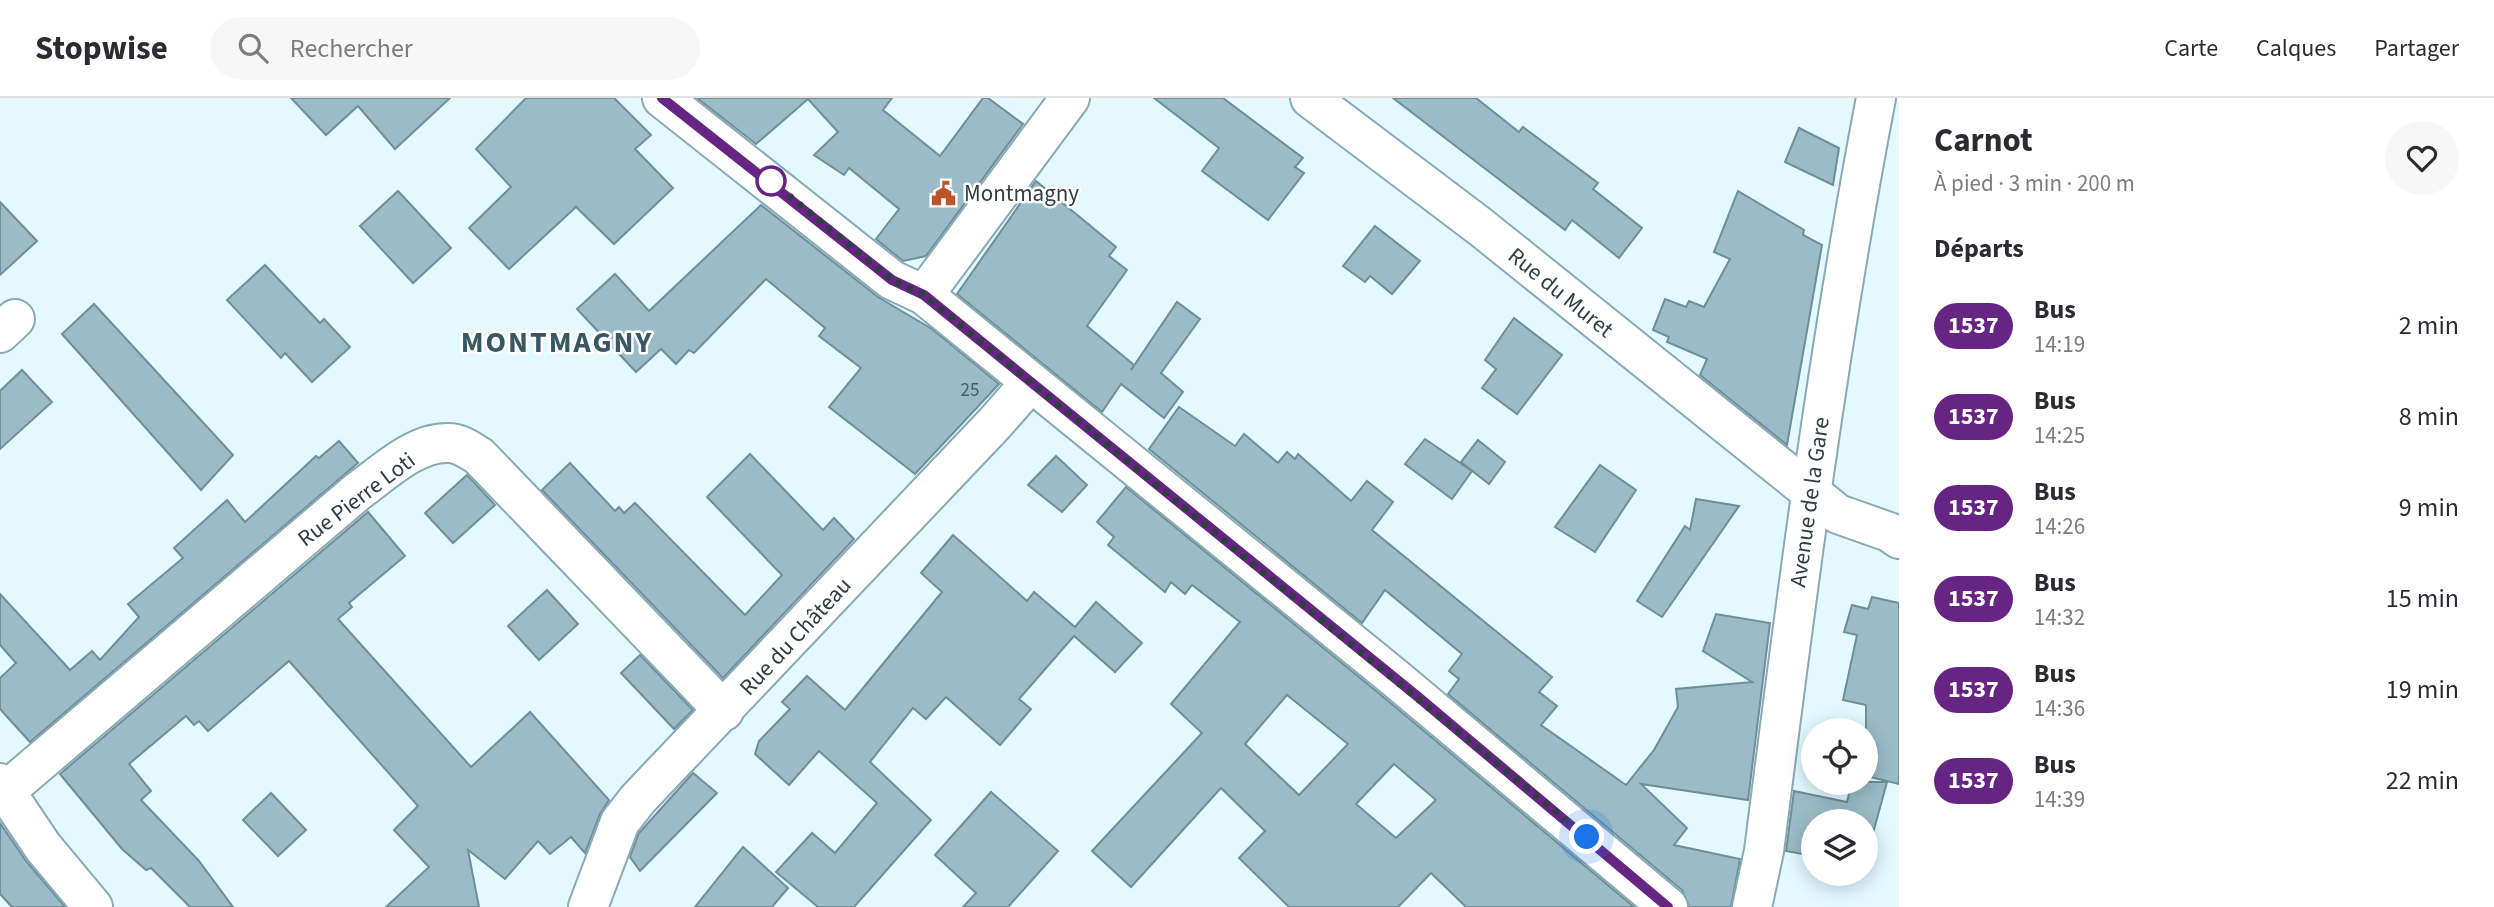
<!DOCTYPE html>
<html lang="fr">
<meta charset="utf-8">
<style>
body{margin:0;font-family:"Source Sans 3",sans-serif;background:#f7f7f7;color:#2b2b33;height:100vh;display:flex;flex-direction:column;font-size:26px;white-space:nowrap}
*{box-sizing:border-box;margin:0}
p{font-size:23px;color:#7c7c81}
.icon{flex:none;width:38px;height:38px;fill:none;stroke:currentColor;stroke-width:2;stroke-linecap:round;stroke-linejoin:round}
.map{position:relative;flex:1;overflow:hidden}
.side{display:flex;flex-direction:column;background:#fff;width:595px}
.side>*{flex:none}
.badge{padding:0 14px;border-radius:23px;font-size:24px;line-height:46px}
.tools{position:absolute;left:1801px;top:620px;display:grid;gap:14px}
.tools a{display:grid;place-items:center;width:77px;height:77px;border-radius:50%;background:#fff;box-shadow:0 4px 18px #0003;font-size:35px}
.you{position:absolute;width:35px;height:35px;margin:-18px;border:5px solid #fff;border-radius:50%;background:#1a73e8;box-shadow:0 0 0 10px #1a73e833}
.map>.badge{position:absolute;translate:-50% -50%;box-shadow:0 0 0 4px #fff}
h2{padding:0 35px;font-size:26px;line-height:63px}
.round{display:grid;place-items:center;flex:none;width:74px;height:74px;border-radius:37px;background:#f7f7f7}
.summary{display:flex;align-items:center;justify-content:space-between;height:119px;padding:0 35px}
h1{font-size:33px;font-weight:700;line-height:52px}
ul{padding:0;list-style:none}
li{display:flex;align-items:center;gap:21px;height:91px;padding:0 35px}
li div{flex:1}
li b{display:block;font-size:26px}
li em{font-style:normal}
li .badge{min-width:77px;font-weight:700;text-align:center}
header{display:flex;align-items:center;gap:42px;box-sizing:border-box;height:98px;padding:0 35px;background:#fff;border-bottom:2px solid #e1e1e2}
header strong{font-size:33px}
nav{display:flex;gap:38px;margin-inline-start:auto;font-size:24px}
.search{width:490px;height:63px;background:#f7f7f7;display:flex;align-items:center;gap:18px;box-sizing:border-box;padding:0 24px;border-radius:38px;color:#7c7c81;font-size:26px}
main{display:flex;flex:1;min-height:0}
.map>svg:first-child{display:block}
.building{fill:#9abbc7;stroke:#6e8e99;stroke-width:2;fill-rule:evenodd}
.lines{fill:none;stroke-linecap:round;stroke-linejoin:round}
.minor-casing{stroke:#89aab5;stroke-width:42}
.secondary-casing{stroke:#89aab5;stroke-width:42}
.minor{stroke:#fff;stroke-width:38}
.secondary{stroke:#fff;stroke-width:38}
.line-casing{stroke:#fff;stroke-width:16}
.line{stroke:#662483;stroke-width:10}
.walk{stroke:#303e43;stroke-width:7;stroke-dasharray:0 12.6}
.stop-dot{fill:#fff;stroke:#662483;stroke-width:3.5}
.labels{text-anchor:middle;stroke-width:5;stroke-linejoin:round;paint-order:stroke}
.number-label{font-size:19px;fill:#4a5d64}
.poi-label{font-size:23px;fill:#303e43;stroke:#fff;text-anchor:start}
.street-label{font-size:23px;fill:#303e43;stroke:#fff}
.district-label{font-size:30px;font-weight:bold;letter-spacing:2px;fill:#395762;stroke:#fff}
</style>
<header>
<strong>Stopwise</strong>
<div class="search"><svg class="icon" aria-label="search" viewBox="0 0 24 24"><circle cx="10" cy="10" r="6"/><path d="M15 15l6 6"/></svg>Rechercher</div>
<nav><a>Carte</a><a>Calques</a><a>Partager</a></nav>
</header>
<main>
<div class="map">
<svg width="1899" height="809" viewBox="0 0 1899 809">
<rect width="100%" height="100%" fill="#e3f8ff"/>
<!-- building -->
<g class="building">
<polygon points="291,0 450,0 395,51 358,8 326,37"/>
<polygon points="526,0 614,0 651,37 635,51 673,90 614,146 576,109 509,171 469,130 511,89 476,51"/>
<polygon points="697,0 892,0 883,12 940,58 983,0 988,0 1023,26 926,158 903,163 876,141 899,111 849,70 844,77 814,57 838,34 808,1 756,46"/>
<polygon points="1154,0 1223,0 1303,60 1295,69 1304,75 1268,122 1202,73 1219,50"/>
<polygon points="1393,0 1476,0 1519,34 1523,29 1598,85 1593,91 1642,130 1619,160 1572,122 1565,132"/>
<polygon points="1799,30 1839,50 1833,87 1785,64"/>
<polygon points="1036,83 1116,149 1109,158 1127,172 1087,228 1134,267 1131,272 1177,204 1200,221 1161,275 1183,294 1164,320 1121,286 1102,314 957,196"/>
<polygon points="398,93 451,150 413,185 360,128"/>
<polygon points="1738,93 1804,132 1803,137 1822,147 1787,347 1700,277 1707,261 1667,244 1669,239 1653,232 1665,201 1686,209 1689,203 1704,209 1730,161 1714,154"/>
<polygon points="0,104 37,143 0,177"/>
<polygon points="761,107 878,199 932,231 999,286 915,376 829,309 861,270 819,238 825,230 766,181 694,255 689,252 676,266 661,251 636,274 577,211 615,176 649,213"/>
<polygon points="1375,128 1420,163 1392,196 1370,178 1365,184 1343,168"/>
<polygon points="265,167 320,225 324,221 350,249 312,284 285,255 281,260 227,202"/>
<polygon points="94,206 233,357 201,392 62,236"/>
<polygon points="1514,220 1562,257 1517,316 1482,290 1496,271 1485,262"/>
<polygon points="22,272 52,304 0,351 0,293"/>
<polygon points="1179,309 1235,348 1244,336 1278,365 1287,354 1295,361 1298,356 1351,403 1367,383 1393,404 1372,432 1552,579 1539,594 1557,608 1541,627 1626,687 1654,652 1678,609 1676,591 1752,584 1703,553 1716,516 1770,525 1748,702 1641,686 1687,730 1674,747 1740,761 1731,809 1689,809 1682,792 1448,596 1459,581 1449,573 1462,556 1385,492 1362,525 1149,351"/>
<polygon points="1425,341 1472,373 1452,401 1405,366"/>
<polygon points="1478,342 1505,364 1489,386 1461,364"/>
<polygon points="339,343 358,365 30,644 0,611 0,580 16,565 0,547 0,496 70,572 92,553 100,562 139,519 128,506 183,460 174,450 227,402 245,424 316,358 319,360"/>
<polygon points="750,356 823,432 834,420 854,441 723,580 542,392 570,365 615,413 619,409 624,415 635,405 745,517 782,477 707,399"/>
<polygon points="1056,358 1087,387 1062,414 1028,387"/>
<polygon points="1600,367 1636,392 1595,454 1555,429"/>
<polygon points="467,377 495,407 453,445 425,415"/>
<path d="M1126 389 1381 597 1634 809H1466L1431 775 1398 809H1289L1239 760 1265 733 1221 690 1131 789 1092 753 1202 635 1171 606 1240 524 1192 487 1185 496 1171 484 1165 494 1108 447 1114 439 1097 424ZM1287 597 1348 646 1299 697 1245 646ZM1394 666 1436 702 1396 740 1356 706Z"/>
<polygon points="1696,401 1739,408 1662,519 1637,503 1685,428 1690,432"/>
<polygon points="368,414 405,458 349,505 352,509 338,521 471,669 530,614 609,702 600,716 585,755 571,739 550,756 538,743 505,781 468,752 479,809 386,809 429,769 394,732 418,708 289,563 208,633 199,623 194,627 186,618 129,666 151,693 141,702 199,763 233,809 190,809 151,770 146,772 122,751 60,676"/>
<polygon points="953,437 1027,503 1034,494 1075,529 1096,504 1142,545 1115,574 1074,538 1019,601 1031,611 1000,647 946,599 926,621 913,610 870,664 931,722 854,809 818,809 776,774 812,735 835,755 877,705 819,653 789,687 755,656 759,643 790,611 782,604 807,578 845,612 942,494 921,475"/>
<polygon points="547,492 578,526 539,562 508,528"/>
<polygon points="1872,499 1899,505 1899,686 1866,678 1866,607 1843,602 1857,537 1844,534 1852,507 1868,511"/>
<polygon points="640,557 693,612 674,631 621,575"/>
<polygon points="693,675 717,695 640,773 630,759 639,735"/>
<polygon points="1852,684 1887,684 1866,761 1866,723 1813,723 1813,758 1786,753 1794,693 1847,704"/>
<polygon points="991,694 1058,753 1008,809 963,809 976,795 935,757"/>
<polygon points="271,695 306,732 278,758 243,722"/>
<polygon points="0,725 26,763 65,809 12,809 0,796"/>
<polygon points="743,749 788,790 772,809 695,809"/>
</g>
<g class="lines">
<defs>
<g id="minor">
<polyline points="1310,0 1482,130 1838,416 1889,434 1899,441"/>
<polyline points="924,197 1070,0"/>
<polyline points="0,235 15,221"/>
<polyline points="0,685 43,749 93,809"/>
<path d="M7 692 357 394C382 376 416 343 449 345 460 345 469 352 479 358L724 613"/>
<polyline points="588,809 620,724 638,701 995,325 1030,285"/>
</g>
<g id="secondary">
<polyline points="662,0 892,182 924,197 1395,580 1668,809"/>
<path d="M1752 809 1764 753C1796 501 1828 250 1876 0"/>
</g>
</defs>
<!-- minor casing -->
<use href="#minor" class="minor-casing"/>
<!-- secondary casing -->
<use href="#secondary" class="secondary-casing"/>
<!-- minor -->
<use href="#minor" class="minor"/>
<!-- secondary -->
<use href="#secondary" class="secondary"/>
</g>
<g class="lines">
<defs>
<polyline id="line" points="662,0 892,182 924,197 1417,598 1668,809"/>
</defs>
<!-- line casing -->
<use href="#line" class="line-casing"/>
<!-- line -->
<use href="#line" class="line"/>
<!-- walk -->
<polyline class="walk" points="771,83 892,182 924,197 1587,739"/>
</g>
<!-- icons -->
<defs>
<symbol id="civic-bare" viewBox="-9 -9 18 18"><path d="M-.6-6.5H3V-4.5H.6V-3L4-1V1h2V6H-6V1h2V-1L-.6-3ZM-1.2 2.5V6h2.4V2.5Z" fill="#bb542b" stroke="#fff" stroke-width="2.5" paint-order="stroke"/></symbol>
</defs>
<g fill-rule="evenodd">
<use href="#civic-bare" x="926" y="78" width="35" height="35"/>
</g>
<!-- markers -->
<circle class="stop-dot" cx="771" cy="83" r="14"/>
<g class="labels">
<!-- number labels -->
<g class="number-label">
<text x="970" y="298">25</text>
</g>
<!-- poi labels -->
<g class="poi-label">
<text x="964" y="103">Montmagny</text>
</g>
<!-- street labels -->
<g class="street-label">
<text transform="translate(1561 194) rotate(39)" y="8">Rue du Muret</text>
<text transform="translate(356 401) rotate(-37)" y="8">Rue Pierre Loti</text>
<text transform="translate(1809 404) rotate(-82)" y="8">Avenue de la Gare</text>
<text transform="translate(795 538) rotate(-47)" y="8">Rue du Château</text>
</g>
<!-- district labels -->
<g class="district-label">
<text x="557" y="254">MONTMAGNY</text>
</g>
</g>
</svg>
<div class="tools">
<a><svg class="icon" aria-label="locate" viewBox="0 0 24 24"><circle cx="12" cy="12" r="6"/><path d="M12 2v4M12 18v4M2 12h4M18 12h4"/></svg></a>
<a><svg class="icon" aria-label="layers" viewBox="0 0 24 24"><path d="M12 4l9 5-9 5-9-5zM3 14l9 5 9-5"/></svg></a>
</div>
<div class="you" style="left:1587px;top:739px"></div>
</div>
<section class="side">
<div class="summary"><div><h1>Carnot</h1><p>À pied · 3 min · 200 m</p></div><a class="round"><svg class="icon" aria-label="heart" viewBox="0 0 24 24"><path d="M12 20l-8-8c-3-5 5-10 8-4 3-6 11-1 8 4z"/></svg></a></div>
<h2>Départs</h2>
<ul>
<li><span class="badge" style="background:#662483;color:#fff">1537</span><div><b>Bus</b><p>14:19</p></div><em>2 min</em></li>
<li><span class="badge" style="background:#662483;color:#fff">1537</span><div><b>Bus</b><p>14:25</p></div><em>8 min</em></li>
<li><span class="badge" style="background:#662483;color:#fff">1537</span><div><b>Bus</b><p>14:26</p></div><em>9 min</em></li>
<li><span class="badge" style="background:#662483;color:#fff">1537</span><div><b>Bus</b><p>14:32</p></div><em>15 min</em></li>
<li><span class="badge" style="background:#662483;color:#fff">1537</span><div><b>Bus</b><p>14:36</p></div><em>19 min</em></li>
<li><span class="badge" style="background:#662483;color:#fff">1537</span><div><b>Bus</b><p>14:39</p></div><em>22 min</em></li>
</ul>
</section>
</main>
